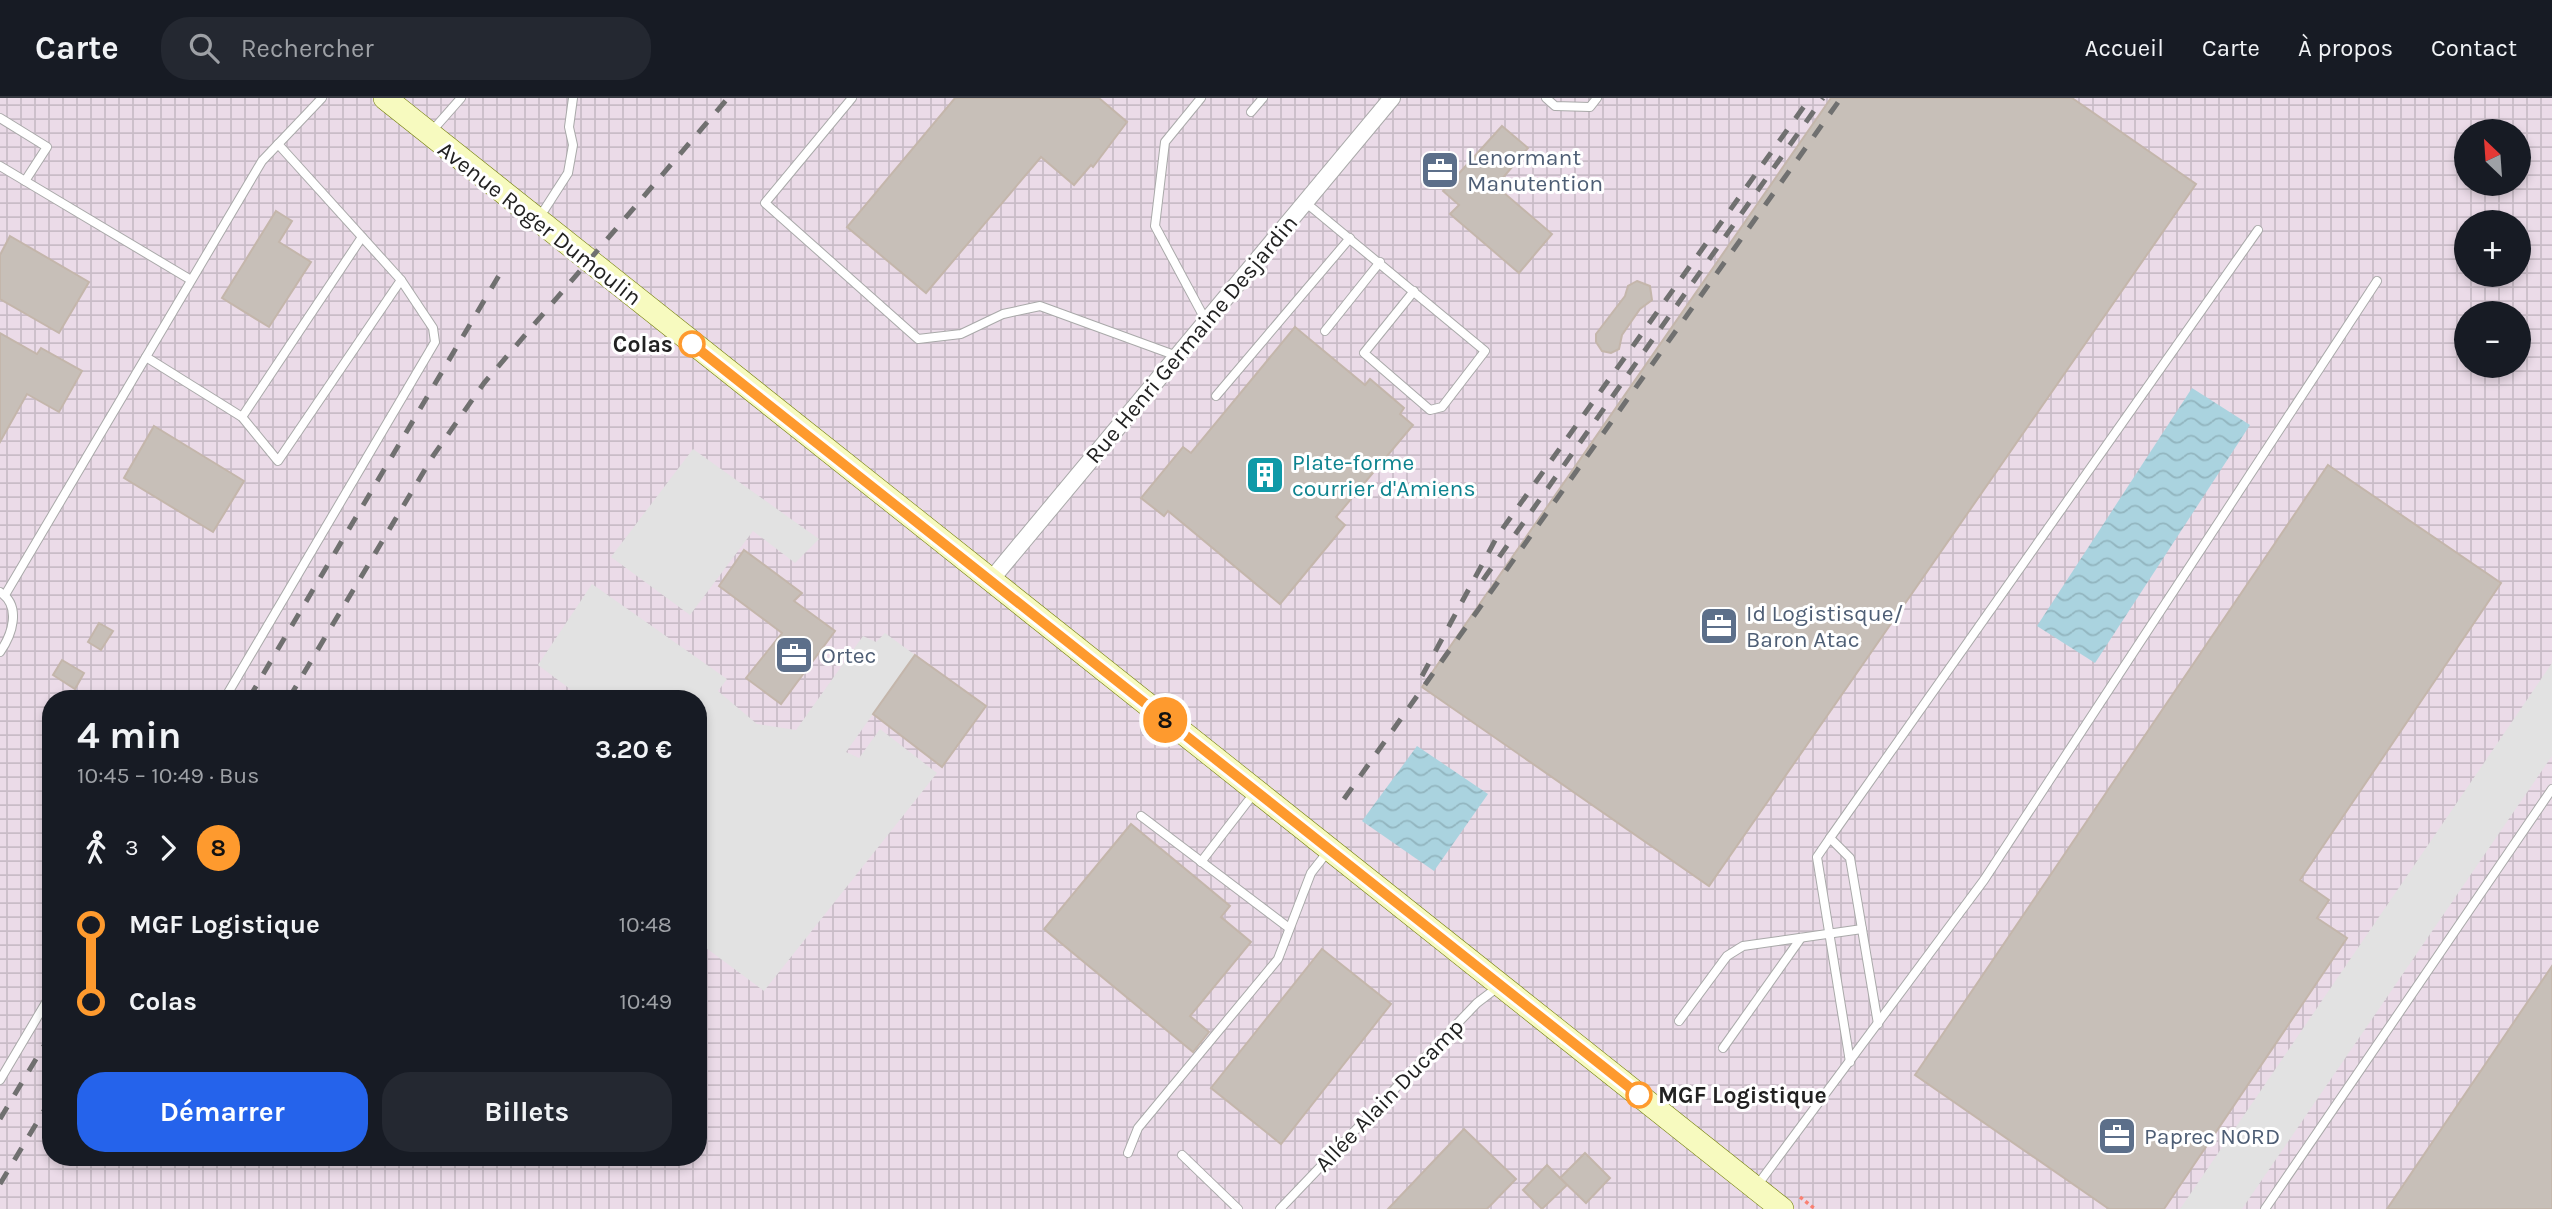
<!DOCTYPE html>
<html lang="fr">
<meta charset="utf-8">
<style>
body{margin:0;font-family:Karla,sans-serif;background:#242831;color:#f1f3f6;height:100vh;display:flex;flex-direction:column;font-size:26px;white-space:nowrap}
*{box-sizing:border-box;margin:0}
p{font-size:23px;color:#9ea1a6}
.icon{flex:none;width:38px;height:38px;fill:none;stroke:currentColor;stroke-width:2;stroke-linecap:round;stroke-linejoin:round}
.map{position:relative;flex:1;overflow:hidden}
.sheet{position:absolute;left:42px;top:592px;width:665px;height:476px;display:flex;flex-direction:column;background:#171b24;border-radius:28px;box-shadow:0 4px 10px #0003}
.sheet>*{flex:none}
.badge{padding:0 14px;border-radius:23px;font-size:24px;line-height:46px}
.needle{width:46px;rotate:335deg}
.buttons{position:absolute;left:2454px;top:21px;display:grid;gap:14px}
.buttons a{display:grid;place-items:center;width:77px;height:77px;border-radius:50%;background:#171b24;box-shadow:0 4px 10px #0003;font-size:35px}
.map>.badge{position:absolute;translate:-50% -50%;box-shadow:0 0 0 4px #fff}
.legs{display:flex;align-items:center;gap:10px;height:77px;padding:0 35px;font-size:23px}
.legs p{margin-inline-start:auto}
.head{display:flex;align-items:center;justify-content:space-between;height:119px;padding:0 35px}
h1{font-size:38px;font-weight:700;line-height:52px}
.cta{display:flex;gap:14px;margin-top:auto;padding:14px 35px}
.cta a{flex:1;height:80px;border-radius:28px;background:#2563eb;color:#fff;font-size:28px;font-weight:700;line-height:80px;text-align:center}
.cta a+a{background:#242831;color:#f1f3f6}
ul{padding:0 35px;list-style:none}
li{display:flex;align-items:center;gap:24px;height:77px;font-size:26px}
li i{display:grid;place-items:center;width:10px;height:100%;margin:0 9px;background:currentColor}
li i::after{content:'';width:18px;height:18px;margin:-9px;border:5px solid;border-radius:50%;background:#171b24}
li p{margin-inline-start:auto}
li:first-child i{background:linear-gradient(#0000 50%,currentColor 0)}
li:last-child i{background:linear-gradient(currentColor 50%,#0000 0)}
header{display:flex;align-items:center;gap:42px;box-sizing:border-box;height:98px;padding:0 35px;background:#171b24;border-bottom:2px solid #363941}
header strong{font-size:33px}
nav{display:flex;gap:38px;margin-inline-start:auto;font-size:24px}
.search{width:490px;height:63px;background:#242831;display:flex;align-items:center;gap:18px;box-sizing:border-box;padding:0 24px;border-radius:28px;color:#9ea1a6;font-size:26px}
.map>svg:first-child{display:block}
.industrial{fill:url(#industrial-grid);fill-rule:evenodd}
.parking{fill:#e2e2e2}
.water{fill:url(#water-waves)}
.building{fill:#c7bfb8;stroke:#c4b6ab;stroke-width:2}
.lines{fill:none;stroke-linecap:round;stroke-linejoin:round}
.lane-casing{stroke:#a9a9a9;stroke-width:10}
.street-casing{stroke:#a9a9a9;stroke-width:18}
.secondary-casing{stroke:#707d05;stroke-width:24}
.path{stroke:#fa8072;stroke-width:3.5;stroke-dasharray:3.5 3.5;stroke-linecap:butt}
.lane{stroke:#fff;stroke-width:8}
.street{stroke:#fff;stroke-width:16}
.secondary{stroke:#f7fabf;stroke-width:23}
.rail{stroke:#707070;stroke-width:5;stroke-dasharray:14 14;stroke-linecap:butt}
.line-1-casing{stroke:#fff;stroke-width:16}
.line-1{stroke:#fe9a2e;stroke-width:10}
.stop-1-dot{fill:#fff;stroke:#fe9a2e;stroke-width:3.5}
.labels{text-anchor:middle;stroke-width:6;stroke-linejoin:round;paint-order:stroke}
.service-label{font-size:23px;fill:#4e5e75;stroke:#fff;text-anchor:start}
.street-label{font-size:23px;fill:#222;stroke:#fff}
.stop-label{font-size:23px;font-weight:bold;fill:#222;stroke:#fff;text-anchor:end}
.culture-label{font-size:23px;fill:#0d838f;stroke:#fff;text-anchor:start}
</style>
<header>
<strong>Carte</strong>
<div class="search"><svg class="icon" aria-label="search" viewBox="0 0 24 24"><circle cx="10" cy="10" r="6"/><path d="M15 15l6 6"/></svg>Rechercher</div>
<nav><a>Accueil</a><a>Carte</a><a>À propos</a><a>Contact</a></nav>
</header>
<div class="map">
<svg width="2552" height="1111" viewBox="0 0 2552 1111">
<defs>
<pattern id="industrial-grid" width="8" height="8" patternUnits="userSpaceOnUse" patternTransform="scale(1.75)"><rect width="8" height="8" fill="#ebdbe8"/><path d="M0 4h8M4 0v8" fill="none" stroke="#c9bcc7"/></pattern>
<pattern id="water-waves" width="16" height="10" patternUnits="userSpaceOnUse" patternTransform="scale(1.75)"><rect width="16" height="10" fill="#aad3df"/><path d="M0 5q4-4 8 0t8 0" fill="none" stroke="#92b5bf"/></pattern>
</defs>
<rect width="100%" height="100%" fill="#f2efe9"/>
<!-- industrial -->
<path class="industrial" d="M0 0H2552V1111H0ZM2466 33H2518V86H2466ZM2466 124H2518V177H2466ZM2466 215H2518V268H2466ZM51 600H698V1059H51Z"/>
<!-- parking -->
<g class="parking">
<polygon points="693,351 819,441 795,465 753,433 690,517 611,459"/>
<polygon points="592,486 727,581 718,593 757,626 796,632 863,538 876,544 885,535 915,557 846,654 859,660 880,631 937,675 764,893 698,844 698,600 582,600 538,567"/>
<polygon points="2552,565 2552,658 2242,1111 2180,1111"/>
</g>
<!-- water -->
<g class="water">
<polygon points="2192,290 2250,327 2095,565 2037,528"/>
<polygon points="1417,648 1488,696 1434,773 1362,723"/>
</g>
<!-- building -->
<g class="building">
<polygon points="955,0 1099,0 1127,24 1093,69 1091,67 1074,87 1041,59 926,195 847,129"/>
<polygon points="1831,0 2072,0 2196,86 1709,788 1422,589"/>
<polygon points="1502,28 1528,50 1496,88 1552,136 1519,175 1450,116 1459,107 1443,93"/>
<polygon points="276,113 292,123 279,144 311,164 269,229 222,200"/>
<polygon points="10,138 89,184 59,235 0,201 0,157"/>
<polygon points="1637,183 1650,188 1652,202 1640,211 1622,237 1619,251 1611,255 1602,253 1596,244 1596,236 1625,198 1628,188"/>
<polygon points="1295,229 1365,287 1370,281 1404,310 1400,316 1413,327 1336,419 1345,427 1280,506 1168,413 1164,418 1141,400 1183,349 1191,355"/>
<polygon points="0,235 37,256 41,250 82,273 59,314 27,296 0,344"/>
<polygon points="154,328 244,383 213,434 124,380"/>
<polygon points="2328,367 2501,485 2300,782 2329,802 2317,820 2347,840 2164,1111 2109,1111 1915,977"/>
<polygon points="744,452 802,495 794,503 835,533 781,606 746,580 782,535 719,488"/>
<polygon points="99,525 113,533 101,552 88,544"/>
<polygon points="915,557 986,608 942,669 873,616"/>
<polygon points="62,562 84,575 75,591 53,577"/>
<polygon points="1131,726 1230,808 1221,819 1251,844 1190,918 1209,934 1193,954 1044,831"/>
<polygon points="1322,851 1391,906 1281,1046 1211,990"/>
<polygon points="2552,868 2552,1111 2387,1111"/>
<polygon points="1464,1031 1516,1081 1487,1111 1388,1111"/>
<polygon points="1585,1055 1610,1080 1586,1105 1560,1080"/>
<polygon points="1547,1067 1567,1087 1542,1111 1523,1092"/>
</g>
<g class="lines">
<defs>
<g id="lane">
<polyline points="852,0 765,105 918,241 961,236 1003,216 1040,208 1177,258"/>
<polyline points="1201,0 1165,44 1155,128 1206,223"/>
<polyline points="1546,0 1555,8 1590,9 1597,0"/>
<polyline points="1251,14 1263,0"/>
<polyline points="0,20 47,49 25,83"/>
<polyline points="431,34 461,0"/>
<polyline points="0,68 191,182"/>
<polyline points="1305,104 1485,253 1442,309 1430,312 1364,255 1414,193"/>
<polyline points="539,120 568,75 573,47 569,29 573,0"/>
<polyline points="1325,233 1380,164"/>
<polyline points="146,259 242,319 278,363 401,182 278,46"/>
<polyline points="1216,298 1350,140"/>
<polyline points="242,319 362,139"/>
<path d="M0 494C22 508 12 537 0 554"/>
<polyline points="5,497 262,63 322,0"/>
<polyline points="225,600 435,244 433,230 401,182"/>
<polyline points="1141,718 1289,830"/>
<polyline points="1830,740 2258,132"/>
<polyline points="1201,764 1255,694"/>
<polyline points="1679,923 1727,858 1743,848 1862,831"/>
<polyline points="1723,950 1801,840"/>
<polyline points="1850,964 1817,759 1830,740 1850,760 1878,926"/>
<polyline points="0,982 51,896"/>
<polyline points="1128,1055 1138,1030 1278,861 1311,775 1329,752"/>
<polyline points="1182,1057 1238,1111"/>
<polyline points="1756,1089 1984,782 2377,183"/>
<polyline points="1280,1111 1477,905 1498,889"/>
<polyline points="2265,1111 2552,691"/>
</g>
<polyline id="street" points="990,483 1392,0"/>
<polyline id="secondary" points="385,0 1782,1111"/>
</defs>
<!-- lane casing -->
<use href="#lane" class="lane-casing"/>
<!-- street casing -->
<use href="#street" class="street-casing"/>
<!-- secondary casing -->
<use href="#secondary" class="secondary-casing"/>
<!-- path -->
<polyline class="path" points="1800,1099 1815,1111"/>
<!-- lane -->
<use href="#lane" class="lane"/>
<!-- street -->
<use href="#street" class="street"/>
<!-- secondary -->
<use href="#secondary" class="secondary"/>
<!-- rail -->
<g class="rail">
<polyline points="1483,482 1823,0"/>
<polyline points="1422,578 1498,437 1810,0"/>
<polyline points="249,600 504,169"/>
<polyline points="289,600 433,358 484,285 728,0"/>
<polyline points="1344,701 1841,0"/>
<polyline points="0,1021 51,936"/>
<polyline points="0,1086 51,1001"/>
</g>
</g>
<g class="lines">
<defs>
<polyline id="line-1" points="692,246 1639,997"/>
</defs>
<!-- line-1 casing -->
<use href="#line-1" class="line-1-casing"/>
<!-- line-1 -->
<use href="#line-1" class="line-1"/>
</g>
<!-- icons -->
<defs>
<symbol id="office-square" viewBox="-11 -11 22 22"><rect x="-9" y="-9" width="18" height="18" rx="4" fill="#5c6f8a" stroke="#fff"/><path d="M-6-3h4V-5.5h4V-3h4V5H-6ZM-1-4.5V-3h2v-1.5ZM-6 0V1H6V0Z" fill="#fff"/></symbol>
<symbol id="building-square" viewBox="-11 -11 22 22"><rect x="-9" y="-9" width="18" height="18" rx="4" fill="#0f9aa8" stroke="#fff"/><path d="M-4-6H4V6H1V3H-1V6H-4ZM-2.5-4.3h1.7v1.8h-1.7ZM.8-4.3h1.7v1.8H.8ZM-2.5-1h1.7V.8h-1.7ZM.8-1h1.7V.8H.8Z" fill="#fff"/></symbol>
</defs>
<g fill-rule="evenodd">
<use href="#office-square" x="1418" y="50" width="44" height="44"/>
<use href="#building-square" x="1243" y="355" width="44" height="44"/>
<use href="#office-square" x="1697" y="506" width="44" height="44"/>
<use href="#office-square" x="772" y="535" width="44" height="44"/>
<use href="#office-square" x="2095" y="1016" width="44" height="44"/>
</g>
<!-- markers -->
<g class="stop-1-dot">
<circle cx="692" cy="246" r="12"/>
<circle cx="1639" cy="997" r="12"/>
</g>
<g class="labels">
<!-- service labels -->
<g class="service-label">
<text x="1467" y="67">Lenormant<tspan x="1467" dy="26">Manutention</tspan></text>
<text x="1746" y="523">Id Logistisque/<tspan x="1746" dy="26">Baron Atac</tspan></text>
<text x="821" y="565">Ortec</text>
<text x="2144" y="1046">Paprec NORD</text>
</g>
<!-- street labels -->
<g class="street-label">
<text transform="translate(540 125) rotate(38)" y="8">Avenue Roger Dumoulin</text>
<text transform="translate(1191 241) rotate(-50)" y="8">Rue Henri Germaine Desjardin</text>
<text transform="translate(1389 997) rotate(-46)" y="8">Allée Alain Ducamp</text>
</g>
<!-- stop labels -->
<g class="stop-label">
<text x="673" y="254">Colas</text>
<text x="1658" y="1005" text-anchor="start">MGF Logistique</text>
</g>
<!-- culture labels -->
<g class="culture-label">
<text x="1292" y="372">Plate-forme<tspan x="1292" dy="26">courrier d'Amiens</tspan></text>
</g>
</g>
</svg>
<div class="buttons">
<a><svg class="needle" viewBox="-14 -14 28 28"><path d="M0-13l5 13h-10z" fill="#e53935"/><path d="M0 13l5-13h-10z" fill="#9ea1a6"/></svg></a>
<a>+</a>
<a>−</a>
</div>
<b class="badge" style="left:1165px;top:622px;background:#fe9a2e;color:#111">8</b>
<section class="sheet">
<div class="head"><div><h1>4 min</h1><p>10:45 – 10:49 · Bus</p></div><b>3.20 €</b></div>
<div class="legs"><svg class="icon" aria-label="walk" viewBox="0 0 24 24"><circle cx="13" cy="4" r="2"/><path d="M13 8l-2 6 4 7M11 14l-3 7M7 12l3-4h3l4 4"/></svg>3<svg class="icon" aria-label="forward" viewBox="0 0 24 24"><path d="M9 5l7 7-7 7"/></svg><b class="badge" style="background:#fe9a2e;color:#111">8</b></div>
<ul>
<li><i style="color:#fe9a2e"></i><b>MGF Logistique</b><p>10:48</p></li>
<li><i style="color:#fe9a2e"></i><b>Colas</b><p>10:49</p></li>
</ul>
<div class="cta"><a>Démarrer</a><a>Billets</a></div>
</section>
</div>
